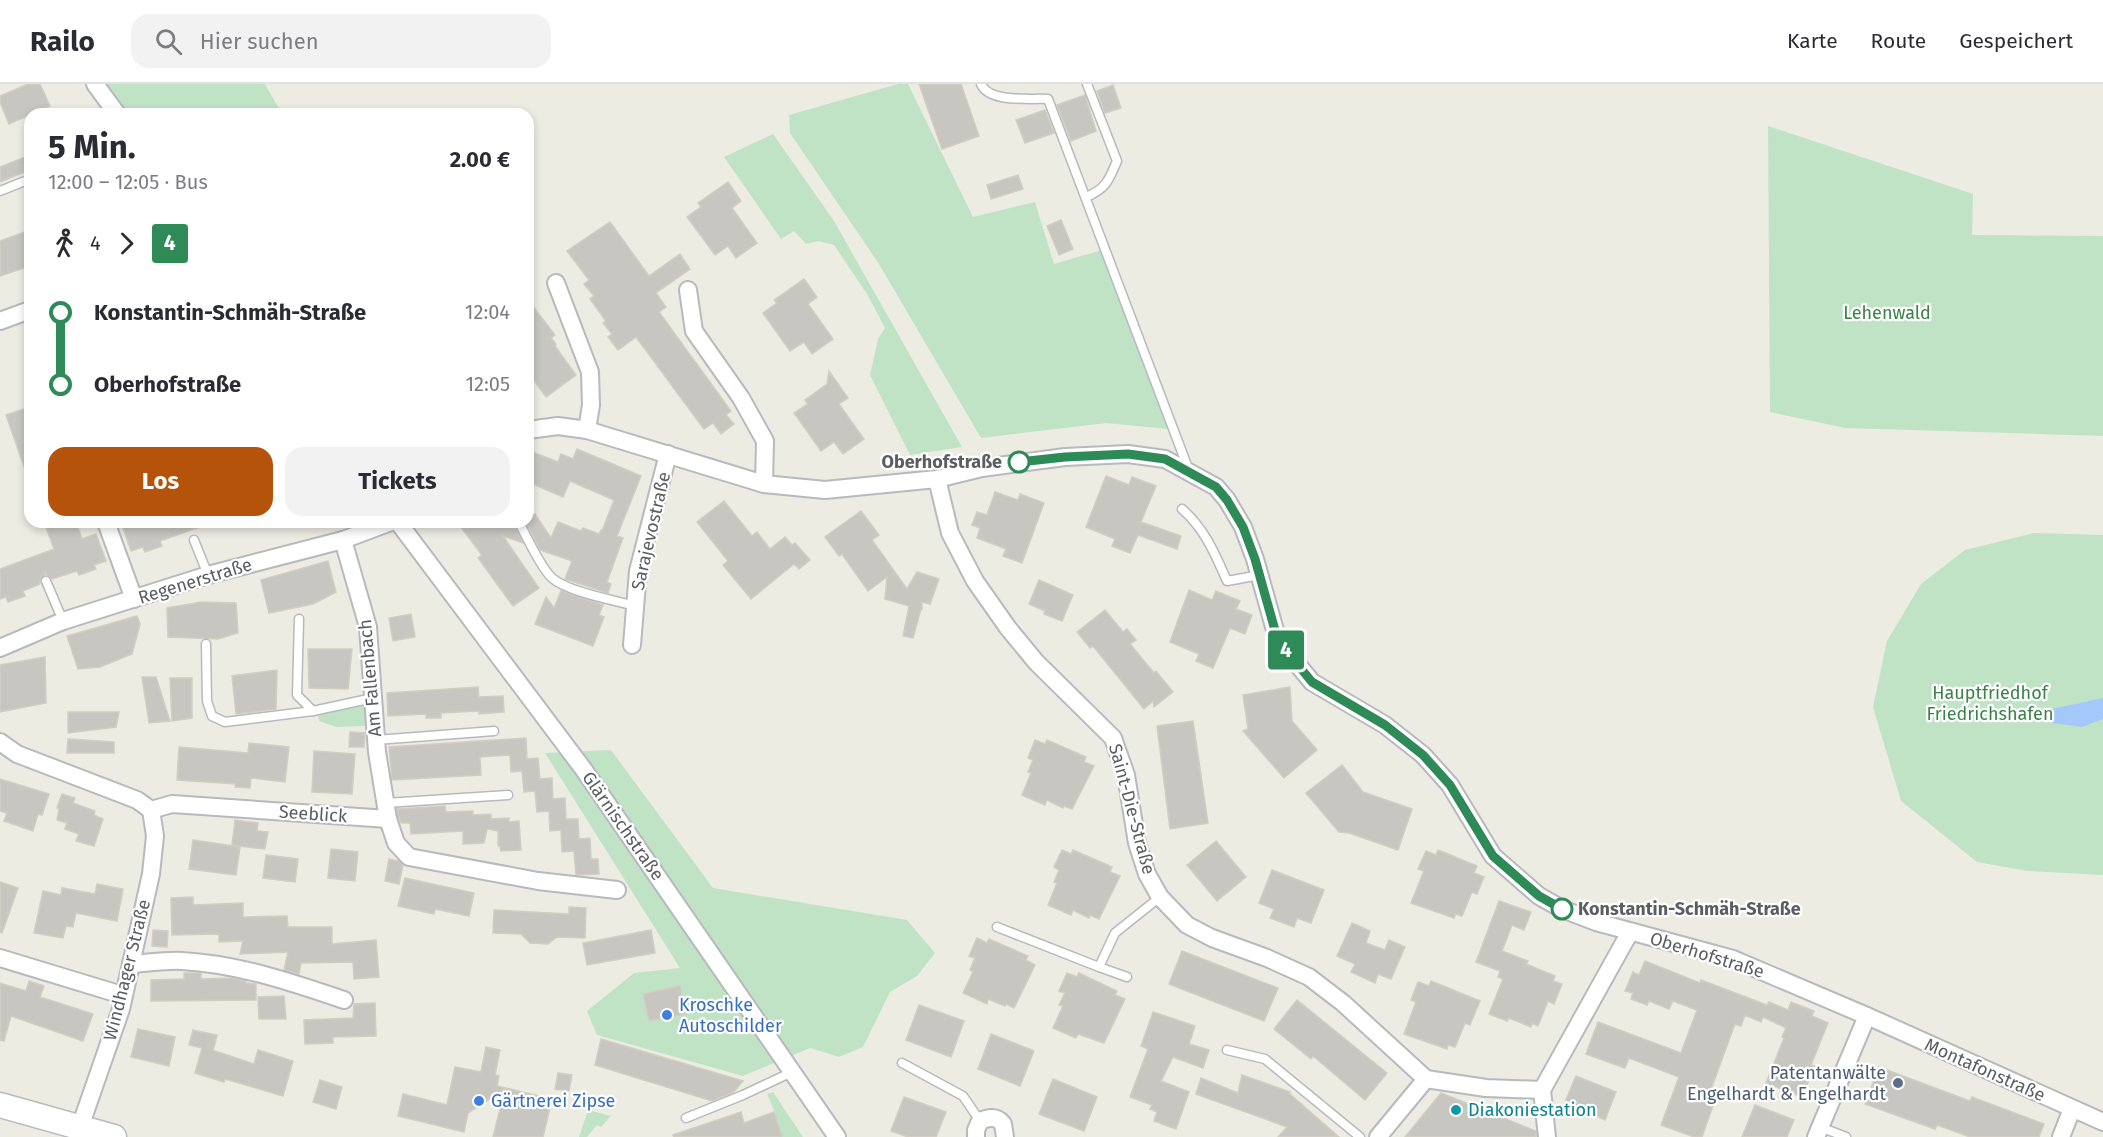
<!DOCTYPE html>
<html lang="de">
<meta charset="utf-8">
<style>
body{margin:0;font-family:"Fira Sans",sans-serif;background:#f2f2f3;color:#2b2b33;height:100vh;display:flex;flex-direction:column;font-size:22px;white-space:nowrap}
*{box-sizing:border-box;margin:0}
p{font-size:20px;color:#7c7c81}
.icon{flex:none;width:33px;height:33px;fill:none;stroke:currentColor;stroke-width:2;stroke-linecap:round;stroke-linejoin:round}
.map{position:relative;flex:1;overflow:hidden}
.details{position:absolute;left:24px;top:24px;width:510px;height:420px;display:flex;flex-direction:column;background:#fff;border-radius:18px;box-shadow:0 3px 9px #0003}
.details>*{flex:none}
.badge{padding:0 12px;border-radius:4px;font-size:21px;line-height:39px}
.map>.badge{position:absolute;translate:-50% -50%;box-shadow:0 0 0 3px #fff}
.legs{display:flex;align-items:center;gap:9px;height:66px;padding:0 24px;font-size:20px}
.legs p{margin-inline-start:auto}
.overview{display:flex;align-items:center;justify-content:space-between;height:102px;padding:0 24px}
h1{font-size:33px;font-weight:700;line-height:45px}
.action{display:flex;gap:12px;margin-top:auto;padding:12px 24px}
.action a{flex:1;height:69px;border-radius:18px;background:#b45309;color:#fff;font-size:24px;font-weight:700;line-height:69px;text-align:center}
.action a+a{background:#f2f2f3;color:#2b2b33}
ul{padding:0 24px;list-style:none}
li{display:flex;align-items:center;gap:21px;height:72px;font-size:22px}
li i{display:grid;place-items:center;width:9px;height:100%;margin:0 8px;background:currentColor}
li i::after{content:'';width:15px;height:15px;margin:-8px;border:4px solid;border-radius:50%;background:#fff}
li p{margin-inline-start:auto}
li:first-child i{background:linear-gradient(#0000 50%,currentColor 0)}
li:last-child i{background:linear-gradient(currentColor 50%,#0000 0)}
header{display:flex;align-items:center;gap:36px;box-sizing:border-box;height:84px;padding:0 30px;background:#fff;border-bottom:2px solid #e1e1e2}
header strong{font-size:28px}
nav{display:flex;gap:33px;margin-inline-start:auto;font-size:21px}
.search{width:420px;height:54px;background:#f2f2f3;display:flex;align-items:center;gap:15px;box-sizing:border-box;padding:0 21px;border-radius:18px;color:#7c7c81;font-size:22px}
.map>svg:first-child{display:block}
.green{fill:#c0e3c6}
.water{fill:#a5c8fa}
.building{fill:#c8c6c0;stroke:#d1cec1;stroke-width:1.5}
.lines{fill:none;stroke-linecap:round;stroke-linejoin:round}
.lane-casing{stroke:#b8b9be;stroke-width:11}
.street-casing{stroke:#b8b9be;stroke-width:20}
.secondary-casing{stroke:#b8bac0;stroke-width:27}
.lane{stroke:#fff;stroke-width:8}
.street{stroke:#fff;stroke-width:16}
.secondary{stroke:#fff;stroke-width:24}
.line-1-casing{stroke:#fff;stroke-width:14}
.line-1{stroke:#2e8b57;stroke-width:9}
.stop-1-dot{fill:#fff;stroke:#2e8b57;stroke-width:3}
.shop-dot{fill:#3f7fe0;stroke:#fff;stroke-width:2}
.service-dot{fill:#5c6f8a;stroke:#fff;stroke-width:2}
.culture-dot{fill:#0f9aa8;stroke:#fff;stroke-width:2}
.labels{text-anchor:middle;stroke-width:4.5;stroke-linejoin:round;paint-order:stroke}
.park-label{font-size:18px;fill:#3a8248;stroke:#fff}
.stop-label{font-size:18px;font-weight:bold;fill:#5b5d62;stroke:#fff;text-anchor:end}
.street-label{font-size:18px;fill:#5b5d62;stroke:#fff}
.shop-label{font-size:18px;fill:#366cbe;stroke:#fff;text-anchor:start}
.service-label{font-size:18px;fill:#4e5e75;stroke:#fff;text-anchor:end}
.culture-label{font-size:18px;fill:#0d838f;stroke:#fff;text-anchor:start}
</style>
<header>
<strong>Railo</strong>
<div class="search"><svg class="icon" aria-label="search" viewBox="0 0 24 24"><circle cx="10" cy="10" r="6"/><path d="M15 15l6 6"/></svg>Hier suchen</div>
<nav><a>Karte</a><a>Route</a><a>Gespeichert</a></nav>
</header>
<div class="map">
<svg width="2103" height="1053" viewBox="0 0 2103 1053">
<rect width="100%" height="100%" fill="#edece3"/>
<!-- green -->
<g class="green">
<polygon points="104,0 265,0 282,30 126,30"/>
<polygon points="898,0 908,0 973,133 1035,118 1054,180 1102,166 1168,345 1106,339 981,354 879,180 790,49 789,31"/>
<polygon points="1768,42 1973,110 1972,151 2103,152 2103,352 1845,344 1770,328"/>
<polygon points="773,50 834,137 962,363 910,371 870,291 878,255 885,244 867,210 834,161 818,157 806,160 794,147 781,155 724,73"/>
<polygon points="2034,449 2103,451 2103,791 2028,787 1977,778 1901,717 1873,623 1887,557 1921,500 1965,466"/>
<polygon points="368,620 366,642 336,643 319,637 318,630"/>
<polygon points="611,666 713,804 907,836 935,869 917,892 890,908 863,963 839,973 810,964 743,992 597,951 587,927 634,889 680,884 545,669"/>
<polygon points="773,1008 803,1053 782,1053 772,1021 767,1010"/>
<polygon points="588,1026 611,1032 601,1043 597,1041 587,1053 579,1053"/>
</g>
<!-- water -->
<polygon class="water" points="2103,614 2103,635 2082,643 2052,639 2051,625"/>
<!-- building -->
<g class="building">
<polygon points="28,0 40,0 50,22 9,40 0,18 0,12"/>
<polygon points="919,0 961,0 979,52 942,65"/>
<polygon points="1113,1 1121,24 1105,29 1097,7"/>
<polygon points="1085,11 1096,47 1071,57 1057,21"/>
<polygon points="1045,26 1054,49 1025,59 1016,36"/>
<polygon points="30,71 30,86 0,98 0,83"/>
<polygon points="1018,91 1023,105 991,115 987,101"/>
<polygon points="728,98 741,117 732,124 757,159 736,174 728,162 715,171 687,133 701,123 698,119"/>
<polygon points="1061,136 1073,165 1059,171 1047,142"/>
<polygon points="610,138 649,192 680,170 690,185 656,209 666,223 659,228 731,327 726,331 734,340 721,350 713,339 704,345 636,253 618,266 608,253 612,250 603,239 606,237 590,215 594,212 584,200 589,196 567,167"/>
<polygon points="30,146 30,182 0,192 0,157"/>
<polygon points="804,195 817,213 808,220 833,255 812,270 804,258 790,267 763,229 777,219 774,216"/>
<polygon points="528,216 555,251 551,254 556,260 555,262 576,291 546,313 528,288"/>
<polygon points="829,287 848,314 839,320 864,355 843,370 834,358 821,367 794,329 808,320 805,316 827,300"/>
<polygon points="30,323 30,393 28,394 6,331"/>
<polygon points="577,365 641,392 617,452 623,454 607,498 611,500 608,509 565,495 572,477 540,466 526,438 535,430 551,454 558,438 581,447 583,444 599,450 601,446 602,447 614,416 570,397 563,413 528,398 528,366 558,378 561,370 573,375"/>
<polygon points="1106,392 1129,401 1132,393 1156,402 1141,438 1181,452 1177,465 1138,451 1130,469 1112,462 1115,455 1086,443"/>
<polygon points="995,408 1018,416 1020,410 1044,419 1022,479 1003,472 1006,465 977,454 980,444 972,441 977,428 987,431"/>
<polygon points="724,417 752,452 757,448 770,465 785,453 792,461 795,459 810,476 799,485 794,480 751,515 723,481 728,477 697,438"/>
<polygon points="861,427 879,451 872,456 907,505 917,488 939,495 930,520 922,518 922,525 921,525 913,554 903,552 909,522 885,515 887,493 868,507 842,470 839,472 825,453"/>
<polygon points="44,438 76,438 82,455 96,450 106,477 94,481 96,485 79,491 77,487 52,495 47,491 45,486 45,491 40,496 40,500 23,507 25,512 8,518 6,513 0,515 0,485 54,465"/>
<polygon points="129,438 208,438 208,440 160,457 162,462 145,468 143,463 131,467 122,441"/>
<polygon points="457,438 513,438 523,459 503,452 539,504 513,522 478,474 482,471"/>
<polygon points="328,477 336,508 313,520 269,529 261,496"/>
<polygon points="1039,496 1073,511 1062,537 1044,530 1045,527 1029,520"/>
<polygon points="1189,506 1212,516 1216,507 1240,517 1236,525 1252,531 1245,550 1230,544 1213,584 1196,577 1199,570 1170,558"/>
<polygon points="561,507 603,521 599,531 604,533 593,562 535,540 546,513 554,524"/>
<polygon points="201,518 236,519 238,549 218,555 168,553 167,524"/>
<polygon points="1105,526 1123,548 1127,545 1136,556 1130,560 1154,589 1156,587 1173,608 1154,623 1153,617 1144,625 1093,562 1090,564 1077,548"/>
<polygon points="411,530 415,553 393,557 389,534"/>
<polygon points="137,532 140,540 132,570 100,583 78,585 67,552"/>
<polygon points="308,565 352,565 348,605 309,604"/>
<polygon points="45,573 46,619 0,628 0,581"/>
<polygon points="277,586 276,625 236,630 232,592"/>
<polygon points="142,593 156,593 170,637 149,639"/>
<polygon points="170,594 192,594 192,634 172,637"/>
<polygon points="478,603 479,613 503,612 504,628 479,630 479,627 441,629 441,634 426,634 426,630 388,632 387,609"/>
<polygon points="1290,603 1292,637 1317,666 1284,694 1243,647 1248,645 1243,611"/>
<polygon points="68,628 119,628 116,643 68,649"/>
<polygon points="1193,637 1208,739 1170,745 1157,642"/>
<polygon points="350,648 365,649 364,663 349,663"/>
<polygon points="526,654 527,675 538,674 540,695 552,694 553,715 565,714 566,735 578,735 579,755 590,754 591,775 598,775 599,790 576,791 574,767 562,768 561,746 550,747 549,727 537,728 535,707 524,708 522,687 511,688 510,671 480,673 481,691 392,696 389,663"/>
<polygon points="68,655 114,658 114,669 67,669"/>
<polygon points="1035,656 1045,660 1047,656 1086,673 1084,678 1094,682 1072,725 1064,722 1063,724 1047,716 1045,721 1022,711 1031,689 1028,688 1033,676 1028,674"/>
<polygon points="249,659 289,663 285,698 251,694 250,704 235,703 236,700 177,696 179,663 248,669"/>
<polygon points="314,667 355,670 352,710 312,708"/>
<polygon points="1342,681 1363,708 1412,725 1398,766 1349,749 1339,748 1306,709"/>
<polygon points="0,695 49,710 42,731 38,730 33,747 4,737 7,729 0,727"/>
<polygon points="62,710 75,714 73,719 95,727 94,731 103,735 94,762 76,757 79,750 65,745 67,739 57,736 59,725 57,724"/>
<polygon points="445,722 446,728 473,727 473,731 491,730 491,735 509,734 509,738 519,737 521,766 501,767 500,762 498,762 498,747 487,745 484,759 463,760 463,747 411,750 410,739 401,739 398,732 397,725"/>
<polygon points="235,736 258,739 257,747 268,748 265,765 232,761"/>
<polygon points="193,756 240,763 236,791 189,785"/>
<polygon points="1216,757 1246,793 1217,817 1187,781"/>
<polygon points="331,765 358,768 355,797 328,794"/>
<polygon points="1062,766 1071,770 1073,766 1112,783 1110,788 1120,792 1099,835 1090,831 1089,834 1073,826 1071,831 1048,821 1057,799 1054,798 1059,786 1054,783"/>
<polygon points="1438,766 1477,782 1474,789 1484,793 1477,810 1472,808 1462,832 1456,830 1454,834 1411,819 1424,787 1418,785 1426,767 1436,771"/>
<polygon points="266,771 298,775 295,798 263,794"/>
<polygon points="389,775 399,777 403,781 399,800 385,797"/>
<polygon points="1272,786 1324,806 1311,839 1297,834 1294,843 1270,834 1274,825 1259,819"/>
<polygon points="405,794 474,809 469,832 435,825 434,830 398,822"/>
<polygon points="0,798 18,804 2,849 0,848"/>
<polygon points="97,800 123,805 117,837 76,829 73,843 66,842 63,854 34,849 43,807 61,811 62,804 95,810"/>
<polygon points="193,813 193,821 243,819 243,833 287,832 288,843 332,843 332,860 376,856 379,893 354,895 353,878 301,879 299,890 284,886 288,868 240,870 243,857 219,858 219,850 172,851 171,814"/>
<polygon points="1499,817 1531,828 1524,846 1512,841 1502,867 1528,877 1526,880 1555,892 1553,897 1562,900 1554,920 1548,917 1538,942 1532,939 1531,943 1509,934 1507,937 1489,930 1503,895 1498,893 1500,887 1476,878"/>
<polygon points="569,823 586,824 585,854 557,853 548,860 530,859 521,850 493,849 494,826 569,830"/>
<polygon points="1352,839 1370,847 1366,859 1385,866 1389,856 1405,863 1391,895 1378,890 1375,899 1351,888 1355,880 1337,872"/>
<polygon points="153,846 168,847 167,863 152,862"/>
<polygon points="651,846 655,869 587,881 583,859"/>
<polygon points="977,854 987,859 989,855 1028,872 1026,876 1035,881 1014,924 1006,920 1005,922 988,915 987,920 963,909 973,888 970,886 975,874 969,872"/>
<polygon points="1182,867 1278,904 1264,937 1169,900"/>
<polygon points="1645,877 1700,899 1701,896 1767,921 1769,918 1788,926 1791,918 1814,927 1812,932 1828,939 1811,981 1815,982 1802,1013 1766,999 1784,954 1782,953 1786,944 1763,933 1761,938 1745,931 1741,942 1735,940 1707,1016 1714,1019 1702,1053 1694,1053 1661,1041 1679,993 1629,974 1625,984 1586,970 1598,938 1681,969 1697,926 1673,917 1669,925 1649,917 1647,921 1631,915 1633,909 1625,907 1633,888 1639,891"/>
<polygon points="184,889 201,889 201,895 233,894 246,897 246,899 256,900 256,916 151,917 151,896 184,895"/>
<polygon points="1067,889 1077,893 1079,889 1117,907 1115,911 1125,915 1104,959 1078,950 1076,954 1053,944 1063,922 1059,921 1065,909 1059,907"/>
<polygon points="29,897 44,902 40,913 93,930 83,957 11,932 4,957 0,956 0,899 26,907"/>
<polygon points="1431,897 1480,917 1470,941 1465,939 1455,963 1448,961 1447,965 1404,950 1416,918 1411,916 1418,898 1429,902"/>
<polygon points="680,902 686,930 649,937 643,910"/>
<polygon points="284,912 286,935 259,935 258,913"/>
<polygon points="1297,916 1387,989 1365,1016 1313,972 1311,975 1274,945"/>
<polygon points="375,919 376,952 333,953 333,959 305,960 304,936 353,934 354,920"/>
<polygon points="919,921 964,937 951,973 906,956"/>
<polygon points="1153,928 1195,942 1189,960 1209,966 1203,984 1173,973 1161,997 1189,1008 1176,1045 1154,1037 1157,1028 1150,1025 1152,1021 1130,1013 1148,965 1141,962"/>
<polygon points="138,945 175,953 169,982 131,973"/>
<polygon points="193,946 217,951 213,967 212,966 254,980 258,966 293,977 283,1012 225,995 224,998 195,989 202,964 189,961"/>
<polygon points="991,950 1034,967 1020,1002 978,985"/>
<polygon points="601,955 743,997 734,1008 712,1017 595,981"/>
<polygon points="486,963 500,966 495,991 499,992 497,1002 552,1015 543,1053 493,1053 505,1005 468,1029 464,1048 398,1032 403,1010 447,1021 455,983 481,988"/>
<polygon points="1879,983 1970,1017 1972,1013 2044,1040 2039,1053 1970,1053 1937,1041 1935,1045 1865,1020"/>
<polygon points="558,989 572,991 569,1007 555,1005"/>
<polygon points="1242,991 1290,1008 1290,1010 1339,1053 1278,1053 1287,1043 1196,1010 1201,994 1238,1009"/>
<polygon points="1576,992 1616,1008 1605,1036 1585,1027 1582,1033 1562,1025"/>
<polygon points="1053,995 1097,1013 1084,1047 1039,1030"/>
<polygon points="320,996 342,1003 336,1025 313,1018"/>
<polygon points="1441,1009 1536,1047 1536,1053 1405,1053"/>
<polygon points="904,1013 946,1028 936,1053 908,1053 891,1047"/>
<polygon points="1755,1021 1794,1036 1787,1053 1742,1053"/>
<polygon points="741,1028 744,1039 774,1028 782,1053 674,1053 673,1051"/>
</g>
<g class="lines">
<defs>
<g id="lane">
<path d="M981 0C989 19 1030 14 1048 15L1188 384"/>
<polyline points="0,107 30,95"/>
<path d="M1086 113C1106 105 1109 96 1117 77L1087 0"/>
<path d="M1182 425C1205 445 1215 470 1227 497L1260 491"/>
<path d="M519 438C526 452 541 484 552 494 568 508 614 516 635 522"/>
<polyline points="194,456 208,491"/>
<polyline points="46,497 63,537"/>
<polyline points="299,535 297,611 313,627"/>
<polyline points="206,560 207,617 212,632 225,638 313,627 373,614"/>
<polyline points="376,656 494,647"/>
<polyline points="386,719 508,711"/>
<polyline points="997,843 1099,883"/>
<polyline points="1127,893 1099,883 1115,849 1160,813"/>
<polyline points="1227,966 1265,975 1360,1053"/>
<polyline points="902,979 963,1012 980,1037"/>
<polyline points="686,1034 743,1011 792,988"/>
<polyline points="1820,1043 1846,1053"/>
</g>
<g id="street">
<polyline points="95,0 117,30"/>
<polyline points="556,199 590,288 591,321 587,346"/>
<polyline points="688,206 694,247 741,314 765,357 764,400"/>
<polyline points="0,237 30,226"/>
<polyline points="528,346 558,342 587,346 764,400 825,406 937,395 982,384 1065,373 1128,370 1165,375 1216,403 1227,416 1243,443 1255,475 1278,557 1312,598 1385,641 1423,671 1450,701 1493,772 1539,812 1562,825 1596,838 1733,875 1867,932 2103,1038"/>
<polyline points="937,395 950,449 975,497 1008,544 1036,578 1113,654 1126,691 1137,759 1147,790 1160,813 1187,841 1212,854 1267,874 1309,893 1343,919 1426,995 1486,1004 1542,1006"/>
<polyline points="106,438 134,515"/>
<polyline points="398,438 584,686 837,1053"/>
<polyline points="343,456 368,543 377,668 388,735 396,759 409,773 538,797 617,806"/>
<polyline points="632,561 638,487 668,370"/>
<polyline points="0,564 63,537 208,491 343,456 391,438"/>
<polyline points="0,658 17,670 137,716 151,726 172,720 388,735"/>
<polyline points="0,874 122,911"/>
<path d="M131 880C148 879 166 876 182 877 238 880 291 898 344 916"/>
<polyline points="80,1043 121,925 151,790 155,752 151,726"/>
<path d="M976 1053V1046L980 1037C989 1033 997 1032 1003 1040L1005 1053"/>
<polyline points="1378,1053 1426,995"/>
<polyline points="1547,1053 1542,1006 1630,848"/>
<polyline points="1816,1053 1867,932"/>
<polyline points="2061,1053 2072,1025"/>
</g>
<polyline id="secondary" points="0,1021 114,1053"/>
</defs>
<!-- lane casing -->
<use href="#lane" class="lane-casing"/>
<!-- street casing -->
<use href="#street" class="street-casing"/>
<!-- secondary casing -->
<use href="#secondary" class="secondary-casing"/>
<!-- lane -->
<use href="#lane" class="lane"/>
<!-- street -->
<use href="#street" class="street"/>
<!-- secondary -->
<use href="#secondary" class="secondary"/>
</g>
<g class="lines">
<defs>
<polyline id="line-1" points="1019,378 1065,373 1128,370 1165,375 1216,403 1227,416 1243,443 1255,475 1278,557 1312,598 1385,641 1423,671 1450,701 1493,772 1539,812 1562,825"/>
</defs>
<!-- line-1 casing -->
<use href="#line-1" class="line-1-casing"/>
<!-- line-1 -->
<use href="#line-1" class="line-1"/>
</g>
<!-- markers -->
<g class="stop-1-dot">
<circle cx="1019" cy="378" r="10"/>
<circle cx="1562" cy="825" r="10"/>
</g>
<g class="shop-dot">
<circle cx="667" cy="931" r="6"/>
<circle cx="479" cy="1017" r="6"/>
</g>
<circle class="service-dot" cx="1898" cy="999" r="6"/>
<circle class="culture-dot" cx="1456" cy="1026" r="6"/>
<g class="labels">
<!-- park labels -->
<g class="park-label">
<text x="1887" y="235">Lehenwald</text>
<text x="1990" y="615">Hauptfriedhof<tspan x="1990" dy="21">Friedrichshafen</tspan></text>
</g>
<!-- stop labels -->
<g class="stop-label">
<text x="1002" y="384">Oberhofstraße</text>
<text x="1578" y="831" text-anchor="start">Konstantin-Schmäh-Straße</text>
</g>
<!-- street labels -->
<g class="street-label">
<text transform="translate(651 447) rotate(-77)" y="6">Sarajevostraße</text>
<text transform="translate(195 497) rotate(-17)" y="6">Regenerstraße</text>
<text transform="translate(370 594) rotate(-95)" y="6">Am Fallenbach</text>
<text transform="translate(1132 725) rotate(75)" y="6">Saint-Die-Straße</text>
<text transform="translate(313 730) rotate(4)" y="6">Seeblick</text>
<text transform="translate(623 742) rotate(55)" y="6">Glärnischstraße</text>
<text transform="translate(1707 871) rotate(17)" y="6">Oberhofstraße</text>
<text transform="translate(127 886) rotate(-76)" y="6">Windhager Straße</text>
<text transform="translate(1985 986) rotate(24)" y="6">Montafonstraße</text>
</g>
<!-- shop labels -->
<g class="shop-label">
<text x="679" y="927">Kroschke<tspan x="679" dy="21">Autoschilder</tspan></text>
<text x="491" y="1023">Gärtnerei Zipse</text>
</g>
<!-- service labels -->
<g class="service-label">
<text x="1886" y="995">Patentanwälte<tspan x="1886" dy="21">Engelhardt &amp; Engelhardt</tspan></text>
</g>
<!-- culture labels -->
<g class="culture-label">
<text x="1468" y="1032">Diakoniestation</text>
</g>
</g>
</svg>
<b class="badge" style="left:1286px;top:566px;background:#2e8b57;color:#fff">4</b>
<section class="details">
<div class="overview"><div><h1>5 Min.</h1><p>12:00 – 12:05 · Bus</p></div><b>2.00 €</b></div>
<div class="legs"><svg class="icon" aria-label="walk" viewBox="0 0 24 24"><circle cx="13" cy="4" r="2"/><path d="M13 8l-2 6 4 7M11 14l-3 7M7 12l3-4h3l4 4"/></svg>4<svg class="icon" aria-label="forward" viewBox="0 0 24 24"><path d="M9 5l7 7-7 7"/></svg><b class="badge" style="background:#2e8b57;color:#fff">4</b></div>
<ul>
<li><i style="color:#2e8b57"></i><b>Konstantin-Schmäh-Straße</b><p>12:04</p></li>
<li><i style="color:#2e8b57"></i><b>Oberhofstraße</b><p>12:05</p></li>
</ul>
<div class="action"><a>Los</a><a>Tickets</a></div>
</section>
</div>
